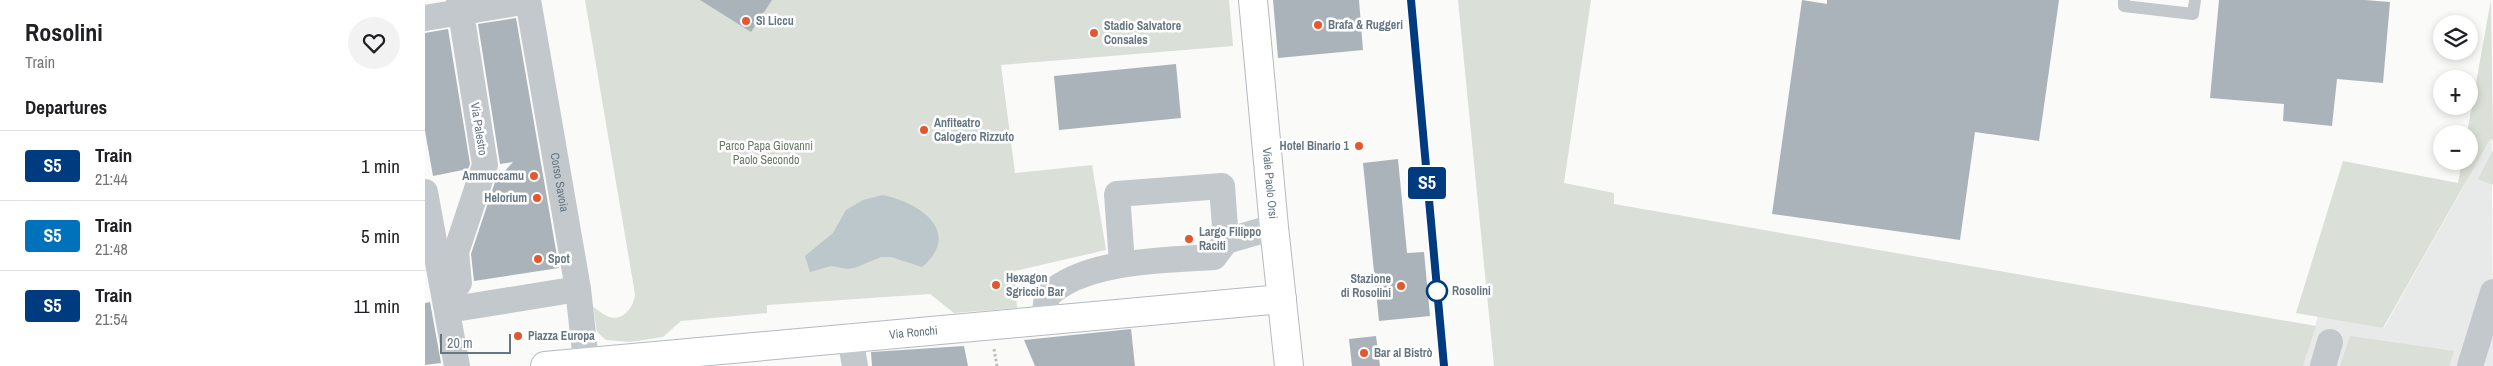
<!DOCTYPE html>
<meta charset="utf-8">
<style>
body{margin:0;font-family:"Archivo Narrow",sans-serif;background:#f2f2f2;color:#202124;height:100vh;display:flex;flex-direction:column;font-size:19px;white-space:nowrap}
*{box-sizing:border-box;margin:0}
p{font-size:16px;color:#757577}
.icon{flex:none;width:28px;height:28px;fill:none;stroke:currentColor;stroke-width:2;stroke-linecap:round;stroke-linejoin:round}
.map{position:relative;flex:1;overflow:hidden}
.drawer{display:flex;flex-direction:column;background:#fff;width:425px}
.drawer>*{flex:none}
.badge{padding:0 10px;border-radius:4px;font-size:18px;line-height:32px}
.buttons{position:absolute;left:2008px;top:15px;display:grid;gap:10px}
.buttons a{display:grid;place-items:center;width:45px;height:45px;border-radius:50%;background:#fff;box-shadow:0 2px 8px #0003;font-size:25px}
.scale{position:absolute;left:15px;bottom:12px;width:71px;box-sizing:border-box;padding-left:5px;border:2px solid #657683;border-top:0;font-size:14px;line-height:18px;white-space:nowrap;color:#657683;-webkit-text-stroke:4px #fff;paint-order:stroke}
.map>.badge{position:absolute;translate:-50% -50%;box-shadow:0 0 0 2px #fff}
h2{padding:0 25px;font-size:19px;line-height:45px}
.round{display:grid;place-items:center;flex:none;width:52px;height:52px;border-radius:26px;background:#f2f2f2}
.headline{display:flex;align-items:center;justify-content:space-between;height:85px;padding:0 25px}
h1{font-size:24px;font-weight:700;line-height:38px}
ul{padding:0;list-style:none}
li{display:flex;align-items:center;gap:15px;height:70px;padding:0 25px;border-top:1px solid #e0e0e0}
li div{flex:1}
li b{display:block;font-size:19px}
li em{font-style:normal}
li .badge{min-width:55px;font-weight:700;text-align:center}
main{display:flex;flex:1;min-height:0}
.map>svg:first-child{display:block}
.built{fill:#e8e9e9}
.green{fill:#dadfd7}
.water{fill:#bbc7cb}
.building{fill:#aab3b9}
.lines{fill:none;stroke-linecap:round;stroke-linejoin:round}
.secondary-casing{stroke:#b3babf;stroke-width:30}
.path{stroke:#bbbfc2;stroke-width:3;stroke-dasharray:2.5 2.5;stroke-linecap:butt}
.lane{stroke:#c3c8cc;stroke-width:12}
.street{stroke:#c3c8cc;stroke-width:26}
.secondary{stroke:#fff;stroke-width:28}
.rail{stroke:#a2aab0;stroke-width:4;stroke-dasharray:8 4;stroke-linecap:butt}
.line-casing{stroke:#fff;stroke-width:11}
.line{stroke:#003b80;stroke-width:8}
.poi-dot{fill:#e4572e;stroke:#fff;stroke-width:2}
.stop-dot{fill:#fff;stroke:#003b80;stroke-width:2.5}
.labels{text-anchor:middle;stroke-width:5;stroke-linejoin:round;paint-order:stroke}
.poi-label{font-size:12px;font-weight:bold;fill:#657683;stroke:#fff;text-anchor:start}
.street-label{font-size:12px;fill:#657683;stroke:#fff}
.park-label{font-size:12px;fill:#687a64;stroke:#fff}
.stop-label{font-size:12px;font-weight:bold;fill:#657683;stroke:#fff;text-anchor:start}
</style>
<main>
<section class="drawer">
<div class="headline"><div><h1>Rosolini</h1><p>Train</p></div><a class="round"><svg class="icon" aria-label="heart" viewBox="0 0 24 24"><path d="M12 20l-8-8c-3-5 5-10 8-4 3-6 11-1 8 4z"/></svg></a></div>
<h2>Departures</h2>
<ul>
<li><span class="badge" style="background:#003b80;color:#fff">S5</span><div><b>Train</b><p>21:44</p></div><em>1 min</em></li>
<li><span class="badge" style="background:#0072bc;color:#fff">S5</span><div><b>Train</b><p>21:48</p></div><em>5 min</em></li>
<li><span class="badge" style="background:#003b80;color:#fff">S5</span><div><b>Train</b><p>21:54</p></div><em>11 min</em></li>
</ul>
</section>
<div class="map">
<svg width="2068" height="366" viewBox="0 0 2068 366">
<rect width="100%" height="100%" fill="#fafaf8"/>
<!-- built -->
<polygon class="built" points="2066,0 2068,366 1878,366 1893,316 1959,328 2040,184 2037,161 2044,161 2042,134"/>
<!-- green -->
<g class="green">
<path d="M160 0H804L808 46 576 65 590 173 667 165 681 250 590 271 592 308 529 313 505 294 342 305V313L256 321 238 337 205 342 181 340 172 332 168 307C172 309 177 314 182 316 197 323 209 308 210 294Z"/>
<polygon points="1033,0 1166,0 1139,183 1189,193 1189,204 1891,326 1878,366 1069,366"/>
<polygon points="2066,0 2068,140 2065,139 1958,328 1871,313 1918,161 2033,183 2037,161 2044,161 2042,134"/>
<polygon points="2068,150 2068,185 2053,179"/>
<polygon points="1925,336 2029,351 2024,366 1915,366"/>
</g>
<!-- water -->
<path class="water" d="M458 195C495 203 538 232 497 267L466 257H456L432 267 423 269 406 266 385 272 380 256 408 233 421 210 438 200Z"/>
<!-- building -->
<g class="building">
<polygon points="275,0 347,0 326,32"/>
<polygon points="848,0 934,0 938,50 853,58"/>
<polygon points="1377,0 1402,4 1402,0 1634,0 1614,141 1550,132 1535,240 1347,214"/>
<polygon points="1794,0 1940,0 1965,2 1958,83 1912,79 1907,126 1858,121 1859,104 1785,98"/>
<polygon points="91,18 134,268 49,281 46,254 70,182 88,162 75,164 53,24"/>
<polygon points="23,29 45,164 43,169 8,176 0,131 0,33"/>
<polygon points="751,64 756,118 634,130 629,76"/>
<polygon points="973,159 982,253 999,252 1005,316 954,321 938,163"/>
<polygon points="5,302 16,363 0,365 0,303"/>
<polygon points="706,329 710,366 610,366 599,340"/>
<polygon points="951,336 955,366 927,366 924,339"/>
<polygon points="539,346 543,366 447,366 446,352"/>
</g>
<g class="lines">
<defs>
<g id="secondary">
<path id="s2" d="M828 0 849 227 864 366"/>
<path id="s3" d="M120 366 857 299"/>
</g>
</defs>
<!-- secondary casing -->
<use href="#secondary" class="secondary-casing"/>
<!-- path -->
<polyline class="path" points="569,349 572,366"/>
<!-- lane -->
<polyline class="lane" points="1699,0 1699,6 1768,14 1770,0"/>
<!-- street -->
<g class="street">
<path id="s1" d="M103 0 153 289 161 361"/>
<polyline points="0,18 103,1"/>
<polyline points="0,192 32,366"/>
<polyline points="801,241 849,227"/>
<polyline points="21,301 34,283 31,252 60,165 34,0"/>
<polyline points="23,310 153,289"/>
<path d="M619 319 622 296C658 260 740 260 789 257L801 241 797 186 692 194 697 263"/>
<polyline points="425,337 430,366"/>
<polyline points="1898,366 1905,342"/>
<polyline points="2045,366 2068,292"/>
</g>
<!-- secondary -->
<use href="#secondary" class="secondary"/>
<!-- rail -->
<polyline class="rail" points="986,0 1019,366"/>
</g>
<g class="lines">
<defs>
<polyline id="line" points="986,0 1019,366"/>
</defs>
<!-- line casing -->
<use href="#line" class="line-casing"/>
<!-- line -->
<use href="#line" class="line"/>
</g>
<!-- markers -->
<g class="poi-dot">
<circle cx="321" cy="21" r="5"/>
<circle cx="893" cy="25" r="5"/>
<circle cx="669" cy="33" r="5"/>
<circle cx="499" cy="130" r="5"/>
<circle cx="934" cy="146" r="5"/>
<circle cx="109" cy="176" r="5"/>
<circle cx="112" cy="198" r="5"/>
<circle cx="764" cy="239" r="5"/>
<circle cx="113" cy="259" r="5"/>
<circle cx="571" cy="285" r="5"/>
<circle cx="976" cy="286" r="5"/>
<circle cx="93" cy="336" r="5"/>
<circle cx="939" cy="353" r="5"/>
</g>
<circle class="stop-dot" cx="1012" cy="291" r="10"/>
<g class="labels">
<!-- poi labels -->
<g class="poi-label">
<text x="331" y="25">Sì Liccu</text>
<text x="903" y="29">Brafa &amp; Ruggeri</text>
<text x="679" y="30">Stadio Salvatore<tspan x="679" dy="14">Consales</tspan></text>
<text x="509" y="127">Anfiteatro<tspan x="509" dy="14">Calogero Rizzuto</tspan></text>
<text x="924" y="150" text-anchor="end">Hotel Binario 1</text>
<text x="99" y="180" text-anchor="end">Ammuccamu</text>
<text x="102" y="202" text-anchor="end">Helorium</text>
<text x="774" y="236">Largo Filippo<tspan x="774" dy="14">Raciti</tspan></text>
<text x="123" y="263">Spot</text>
<text x="581" y="282">Hexagon<tspan x="581" dy="14">Sgriccio Bar</tspan></text>
<text x="966" y="283" text-anchor="end">Stazione<tspan x="966" dy="14">di Rosolini</tspan></text>
<text x="103" y="340">Piazza Europa</text>
<text x="949" y="357">Bar al Bistrò</text>
</g>
<!-- street labels -->
<g class="street-label">
<text transform="translate(54 129) rotate(81)" y="4">Via Palestro</text>
<text dy="4" stroke="none"><textPath href="#s1" startOffset="185">Corso Savoia</textPath></text>
<text dy="4" stroke="none"><textPath href="#s2" startOffset="184">Viale Paolo Orsi</textPath></text>
<text dy="4" stroke="none"><textPath href="#s3" startOffset="370">Via Ronchi</textPath></text>
</g>
<!-- park labels -->
<g class="park-label">
<text x="341" y="150">Parco Papa Giovanni<tspan x="341" dy="14">Paolo Secondo</tspan></text>
</g>
<!-- stop labels -->
<g class="stop-label">
<text x="1027" y="295">Rosolini</text>
</g>
</g>
</svg>
<div class="buttons">
<a><svg class="icon" aria-label="layers" viewBox="0 0 24 24"><path d="M12 4l9 5-9 5-9-5zM3 14l9 5 9-5"/></svg></a>
<a>+</a>
<a>−</a>
</div>
<div class="scale">20 m</div>
<b class="badge" style="left:1002px;top:183px;background:#003b80;color:#fff">S5</b>
</div>
</main>
